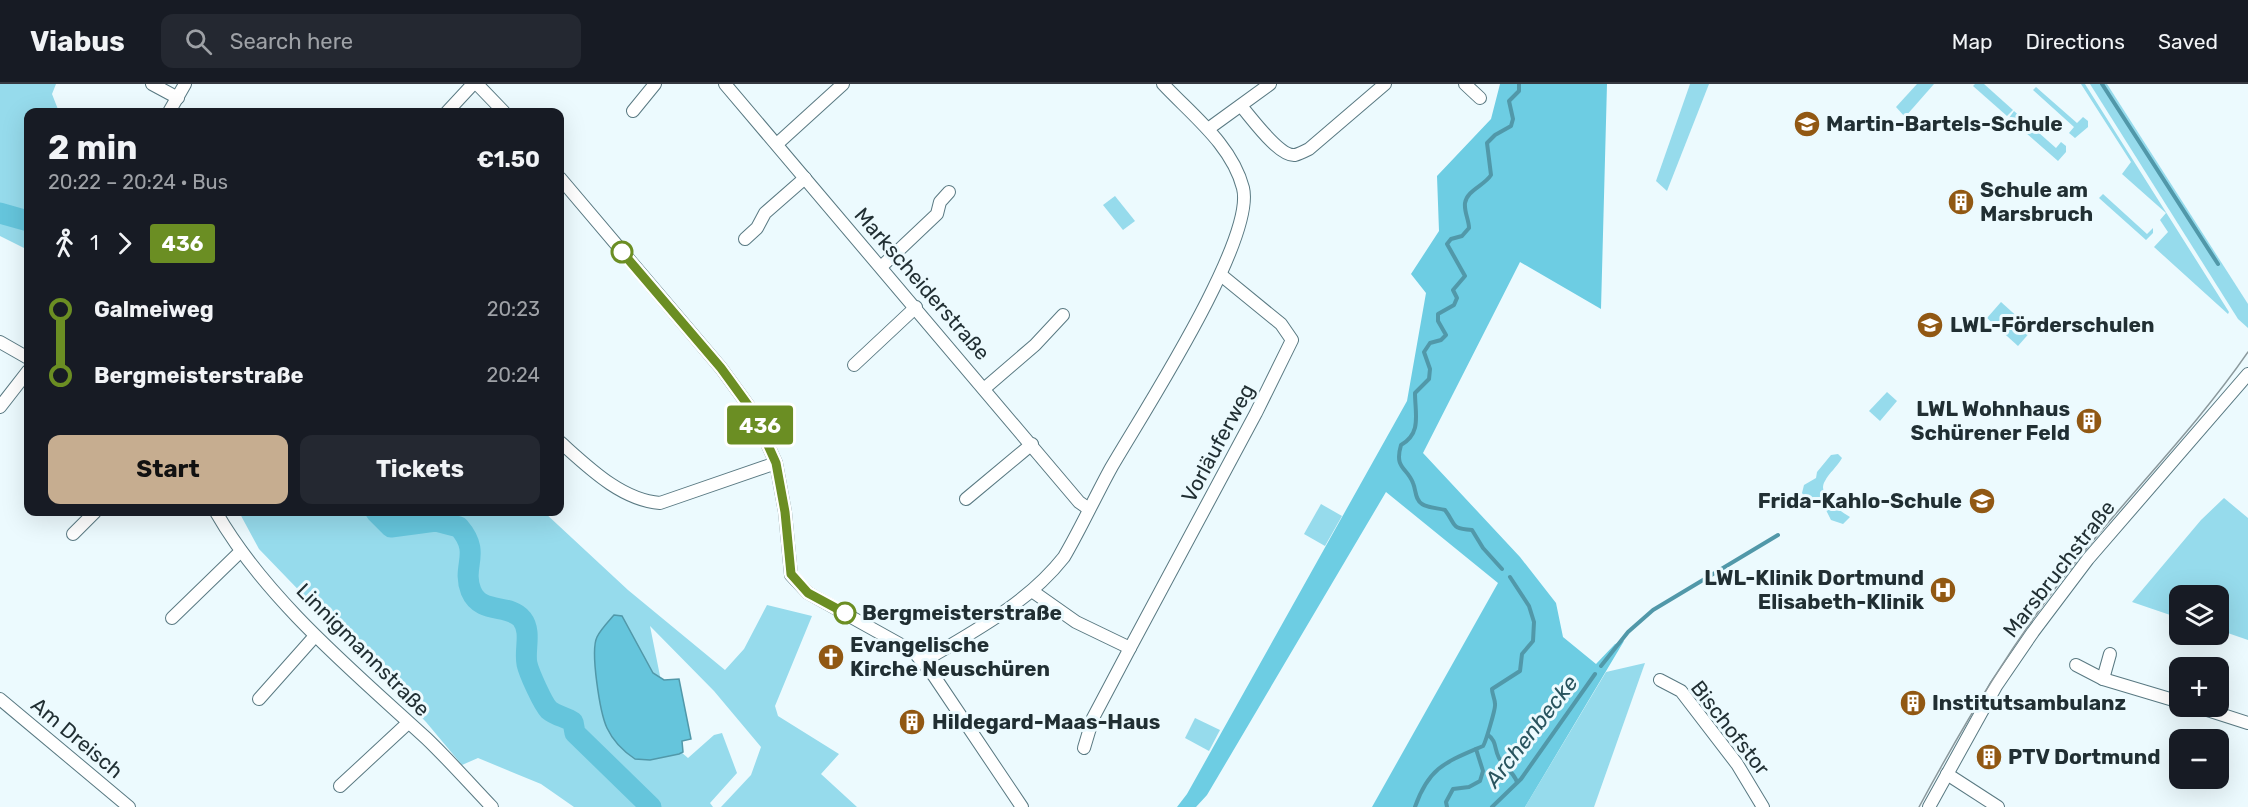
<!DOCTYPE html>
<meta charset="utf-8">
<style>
body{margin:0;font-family:Rubik,sans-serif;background:#242831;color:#f1f3f6;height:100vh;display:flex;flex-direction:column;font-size:22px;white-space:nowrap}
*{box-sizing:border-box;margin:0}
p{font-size:20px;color:#9ea1a6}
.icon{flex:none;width:33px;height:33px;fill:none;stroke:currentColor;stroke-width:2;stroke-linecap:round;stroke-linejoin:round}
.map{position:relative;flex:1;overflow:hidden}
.details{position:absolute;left:24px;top:24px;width:540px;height:408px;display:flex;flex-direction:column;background:#171b24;border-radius:12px;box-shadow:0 6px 24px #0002}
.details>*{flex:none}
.badge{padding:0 12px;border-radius:4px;font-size:21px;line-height:39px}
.controls{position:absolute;left:2169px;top:501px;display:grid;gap:12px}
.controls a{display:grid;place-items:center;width:60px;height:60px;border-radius:12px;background:#171b24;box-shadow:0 6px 24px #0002;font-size:30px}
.map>.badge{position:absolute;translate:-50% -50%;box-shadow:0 0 0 3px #fff}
.legs{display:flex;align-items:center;gap:9px;height:66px;padding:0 24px;font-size:20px}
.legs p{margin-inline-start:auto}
.overview{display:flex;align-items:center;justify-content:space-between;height:102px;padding:0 24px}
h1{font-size:33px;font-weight:700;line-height:45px}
.primary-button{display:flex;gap:12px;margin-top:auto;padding:12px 24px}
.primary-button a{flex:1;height:69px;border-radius:12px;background:#c6ad90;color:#111;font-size:24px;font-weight:700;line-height:69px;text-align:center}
.primary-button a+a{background:#242831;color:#f1f3f6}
ul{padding:0 24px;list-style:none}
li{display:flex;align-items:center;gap:21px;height:66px;font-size:22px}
li i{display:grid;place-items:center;width:9px;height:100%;margin:0 8px;background:currentColor}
li i::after{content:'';width:15px;height:15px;margin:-8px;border:4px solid;border-radius:50%;background:#171b24}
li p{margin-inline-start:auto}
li:first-child i{background:linear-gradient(#0000 50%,currentColor 0)}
li:last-child i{background:linear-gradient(currentColor 50%,#0000 0)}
header{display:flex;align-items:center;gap:36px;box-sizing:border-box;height:84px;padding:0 30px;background:#171b24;border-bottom:2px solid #363941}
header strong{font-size:28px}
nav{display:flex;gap:33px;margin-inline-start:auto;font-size:21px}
.search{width:420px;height:54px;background:#242831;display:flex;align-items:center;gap:15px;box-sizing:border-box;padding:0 21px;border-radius:12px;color:#9ea1a6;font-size:22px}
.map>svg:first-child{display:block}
.green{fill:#96dbec}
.forest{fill:#6dcde3}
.water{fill:#65c5dc;stroke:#5198a9;stroke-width:1.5}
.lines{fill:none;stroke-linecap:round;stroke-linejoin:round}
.stream{stroke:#5198a9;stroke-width:4}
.river{stroke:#65c5dc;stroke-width:21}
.minor-casing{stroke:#597982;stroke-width:14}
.minor{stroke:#fff;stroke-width:12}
.tram{stroke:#8b999d;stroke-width:1.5}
.line-1-casing{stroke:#fff;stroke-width:14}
.line-1{stroke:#6b8e23;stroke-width:9}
.stop-1-dot{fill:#fff;stroke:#6b8e23;stroke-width:3}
.labels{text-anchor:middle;stroke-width:6;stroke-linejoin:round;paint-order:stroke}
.poi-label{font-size:21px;font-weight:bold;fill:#212f33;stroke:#ecfafe;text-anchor:start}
.street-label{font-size:21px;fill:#212f33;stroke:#ecfafe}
.stop-label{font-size:21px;font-weight:bold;fill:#212f33;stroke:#ecfafe;text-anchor:start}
.water-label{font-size:22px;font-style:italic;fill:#29545e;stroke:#ecfafe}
</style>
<header>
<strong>Viabus</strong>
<div class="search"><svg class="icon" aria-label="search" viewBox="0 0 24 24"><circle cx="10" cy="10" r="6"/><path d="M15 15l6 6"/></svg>Search here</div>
<nav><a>Map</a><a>Directions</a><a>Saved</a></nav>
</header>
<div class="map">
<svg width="2248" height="723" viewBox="0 0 2248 723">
<rect width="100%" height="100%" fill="#ecfafe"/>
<!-- green -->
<g class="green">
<polygon points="0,0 56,0 52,10 59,28 28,28 28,166 0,152"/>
<polygon points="1690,0 1709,0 1667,107 1656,97"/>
<polygon points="1917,0 1934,0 1905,33 1896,23"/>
<polygon points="1975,0 1984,0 2013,26 2007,32 1973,2"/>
<polygon points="2081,0 2085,0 2229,228 2228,230 2154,163 2168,148 2160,136 2166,129 2122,90 2131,78"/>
<polygon points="2090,0 2107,0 2248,220 2248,244 2238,235"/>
<polygon points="2036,3 2077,39 2083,33 2088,37 2088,43 2075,54 2069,49 2074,43 2033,6"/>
<polygon points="2014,27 2056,64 2061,58 2066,62 2066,68 2058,77 2009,34"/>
<polygon points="2103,110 2147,150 2153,144 2153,149 2146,156 2099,114"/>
<polygon points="1115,112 1135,137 1123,146 1103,121"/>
<polygon points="2001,218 2032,246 2018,262 1987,234"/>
<polygon points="1887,308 1897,317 1880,337 1869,327"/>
<path d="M1838 370 1842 374C1837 383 1829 389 1825 397 1816 411 1840 427 1850 433L1843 440 1831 436 1822 418 1808 417 1802 409 1804 401 1816 394 1817 388 1831 371Z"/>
<polygon points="2224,414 2248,434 2248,556 2219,546 2218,512 2180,512 2179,534 2132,518 2201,436"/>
<polygon points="1321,420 1342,432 1325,462 1304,450"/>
<polygon points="239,428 544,428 628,506 725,586 744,565 767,521 812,532 775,622 778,632 839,670 821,690 857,723 721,723 751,691 761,663 714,607 650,542 674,662 688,674 714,651 722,649 737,689 710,719 713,723 574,723 541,700 478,674 462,681 426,638 259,465"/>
<polygon points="1645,579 1594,723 1525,723 1606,588"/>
<polygon points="1195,634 1220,646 1209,667 1185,654"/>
</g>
<!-- forest -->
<polygon class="forest" points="1500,0 1607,0 1601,225 1520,178 1423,369 1520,473 1556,519 1563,553 1596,580 1615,560 1624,557 1525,723 1372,723 1498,499 1386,408 1207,711 1196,723 1177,723 1187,710 1407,317 1426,209 1411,190 1439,147 1437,92 1491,35"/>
<!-- water -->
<path class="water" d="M614 531 622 532 653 589 664 596 679 595 691 655 682 657 683 668 679 670 650 676 635 675C623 667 613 657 607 644 600 629 590 567 597 553 601 545 609 537 614 531Z"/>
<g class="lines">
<!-- stream -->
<g class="stream">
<polyline points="2102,0 2218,180"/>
<path d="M1502 485 1483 464 1472 446C1450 444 1457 442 1445 426 1438 424 1428 424 1422 420 1415 416 1416 406 1413 399 1407 383 1394 385 1401 361 1422 349 1415 330 1415 309L1429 295 1430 285 1424 268 1430 259 1441 256 1446 251 1438 237V230L1454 221 1457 214 1453 206 1465 192 1447 160 1451 155 1462 152 1469 144C1469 136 1464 128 1465 119 1467 106 1484 102 1491 91L1487 59 1495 51 1511 42 1513 35 1509 17 1519 7V0"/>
<polyline points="1601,582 1628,548 1653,526 1778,451"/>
<path d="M1488 651C1497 657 1494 665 1499 674 1504 683 1513 687 1517 698"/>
<path d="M1415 723C1429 683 1446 678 1483 662 1485 660 1496 624 1495 620 1495 615 1492 610 1492 605L1520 587 1522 570 1533 557 1534 538 1529 522 1510 493"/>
<polyline points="1447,723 1446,718 1453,705 1469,703 1480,697 1483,687 1476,665"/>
<polyline points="1492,723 1521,695 1595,590"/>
</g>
<!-- river -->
<g class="river">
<polyline points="0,129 28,137"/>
<path d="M376 428 391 443 436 437 459 443C482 470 461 481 471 507 481 531 509 519 522 535 532 548 524 566 527 580 529 589 543 620 549 626 556 632 566 633 573 638L575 649 651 723"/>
</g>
<defs>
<g id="minor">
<polyline points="152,0 178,14"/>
<polyline points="477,0 504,28"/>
<polyline points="725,0 1079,418 1089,425"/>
<polyline points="1465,0 1480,14"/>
<path d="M1241 22C1251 33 1279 73 1295 71 1299 70 1305 67 1309 65L1385 0"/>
<polyline points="633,27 655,0"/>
<polyline points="169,28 185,0"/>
<polyline points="447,28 473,0"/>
<polyline points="1208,45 1270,0"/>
<polyline points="777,60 843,0"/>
<polyline points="560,94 721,284 753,328 776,379 785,428 791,491 808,509 914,568 934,592 1022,723"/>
<polyline points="745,155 757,144 765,129 805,94"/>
<polyline points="881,183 937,130 940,118 949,108"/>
<polyline points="0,258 28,274"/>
<polyline points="854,281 916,223"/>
<polyline points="985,304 1035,261 1063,231"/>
<polyline points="0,323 28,287"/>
<path d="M560 358C588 383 621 416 660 419L776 379"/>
<polyline points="966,415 1032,360"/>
<path d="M216 428C265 514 353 587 426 654 449 676 470 700 492 723"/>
<polyline points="73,450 95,428"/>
<polyline points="1032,507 1076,538 1130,564 1256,329 1292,256 1281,240 1221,191"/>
<polyline points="172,534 241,467"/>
<path d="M924 577C974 547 1027 520 1064 473 1081 444 1095 413 1111 384 1141 332 1256 156 1243 104 1232 61 1192 31 1163 0"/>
<polyline points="2076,581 2103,595 2180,618"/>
<polyline points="2103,595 2110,570"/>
<polyline points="1660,596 1681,607 1737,680 1763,723"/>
<polyline points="0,615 129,723"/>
<polyline points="259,615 315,552"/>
<polyline points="2195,622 2248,639"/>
<polyline points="1084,664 1093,634 1130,564"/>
<polyline points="1947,690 1998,723"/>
<polyline points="340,702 408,639"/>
<polyline points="1929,723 1996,602 2033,548 2088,475 2248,290"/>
</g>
</defs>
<!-- minor casing -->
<use href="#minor" class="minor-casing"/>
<!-- minor -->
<use href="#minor" class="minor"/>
<!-- tram -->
<path class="tram" d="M1919 723C1966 636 2016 552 2078 475 2134 405 2197 342 2248 268"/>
</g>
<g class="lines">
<defs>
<polyline id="line-1" points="622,168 721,284 753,328 776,379 785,428 791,490 808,509 845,529"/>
</defs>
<!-- line-1 casing -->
<use href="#line-1" class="line-1-casing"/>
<!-- line-1 -->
<use href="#line-1" class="line-1"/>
</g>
<!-- icons -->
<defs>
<symbol id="school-disc" viewBox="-11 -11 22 22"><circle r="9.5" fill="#915813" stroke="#ecfafe"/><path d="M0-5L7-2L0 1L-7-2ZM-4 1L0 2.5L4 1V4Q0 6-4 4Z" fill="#fff"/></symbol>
<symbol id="building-disc" viewBox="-11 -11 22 22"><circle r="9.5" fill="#915813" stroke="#ecfafe"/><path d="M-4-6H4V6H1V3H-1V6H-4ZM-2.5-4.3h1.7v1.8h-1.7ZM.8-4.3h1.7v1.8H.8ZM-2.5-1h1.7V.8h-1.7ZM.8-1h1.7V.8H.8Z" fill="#fff"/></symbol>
<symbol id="hospital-disc" viewBox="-11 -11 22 22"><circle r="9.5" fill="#915813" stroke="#ecfafe"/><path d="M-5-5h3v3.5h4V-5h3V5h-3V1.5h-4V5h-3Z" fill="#fff"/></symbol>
<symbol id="church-disc" viewBox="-11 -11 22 22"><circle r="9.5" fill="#915813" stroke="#ecfafe"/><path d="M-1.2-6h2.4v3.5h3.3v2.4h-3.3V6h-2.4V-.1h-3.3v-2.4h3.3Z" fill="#fff"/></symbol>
</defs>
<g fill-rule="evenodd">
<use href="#school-disc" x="1792" y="25" width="30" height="30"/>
<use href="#building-disc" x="1946" y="103" width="30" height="30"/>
<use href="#school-disc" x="1915" y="226" width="30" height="30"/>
<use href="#building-disc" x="2074" y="322" width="30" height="30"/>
<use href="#school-disc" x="1967" y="402" width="30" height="30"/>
<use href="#hospital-disc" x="1928" y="491" width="30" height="30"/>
<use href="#church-disc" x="816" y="558" width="30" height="30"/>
<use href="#building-disc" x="1898" y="604" width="30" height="30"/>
<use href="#building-disc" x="897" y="623" width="30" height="30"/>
<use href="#building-disc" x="1974" y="658" width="30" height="30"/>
</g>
<!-- markers -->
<g class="stop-1-dot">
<circle cx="622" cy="168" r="10"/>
<circle cx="845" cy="529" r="10"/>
</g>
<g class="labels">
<!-- poi labels -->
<g class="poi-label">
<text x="1826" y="47">Martin-Bartels-Schule</text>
<text x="1980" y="113">Schule am<tspan x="1980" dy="24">Marsbruch</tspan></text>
<text x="1950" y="248">LWL-Förderschulen</text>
<text x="2070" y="332" text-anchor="end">LWL Wohnhaus<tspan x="2070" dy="24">Schürener Feld</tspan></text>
<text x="1962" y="424" text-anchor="end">Frida-Kahlo-Schule</text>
<text x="1924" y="501" text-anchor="end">LWL-Klinik Dortmund<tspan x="1924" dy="24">Elisabeth-Klinik</tspan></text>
<text x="850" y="568">Evangelische<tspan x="850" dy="24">Kirche Neuschüren</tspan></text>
<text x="1932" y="626">Institutsambulanz</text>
<text x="932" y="645">Hildegard-Maas-Haus</text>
<text x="2008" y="680">PTV Dortmund</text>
</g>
<!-- street labels -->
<g class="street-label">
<text transform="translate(922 200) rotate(49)" y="7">Markscheiderstraße</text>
<text transform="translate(1218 359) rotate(-62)" y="7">Vorläuferweg</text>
<text transform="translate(2059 485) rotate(-52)" y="7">Marsbruchstraße</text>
<text transform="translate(363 566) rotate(45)" y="7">Linnigmannstraße</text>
<text transform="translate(1730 644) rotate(52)" y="7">Bischofstor</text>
<text transform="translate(77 654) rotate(40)" y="7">Am Dreisch</text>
</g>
<!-- stop labels -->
<g class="stop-label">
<text x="862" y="536">Bergmeisterstraße</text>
</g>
<!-- water labels -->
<g class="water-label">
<text transform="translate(1531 647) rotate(-52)" y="8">Archenbecke</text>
</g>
</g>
</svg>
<div class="controls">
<a><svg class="icon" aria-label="layers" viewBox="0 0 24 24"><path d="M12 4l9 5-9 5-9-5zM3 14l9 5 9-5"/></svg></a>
<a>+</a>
<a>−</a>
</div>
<b class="badge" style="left:760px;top:341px;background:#6b8e23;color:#fff">436</b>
<section class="details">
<div class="overview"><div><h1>2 min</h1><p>20:22 – 20:24 · Bus</p></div><b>€1.50</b></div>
<div class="legs"><svg class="icon" aria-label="walk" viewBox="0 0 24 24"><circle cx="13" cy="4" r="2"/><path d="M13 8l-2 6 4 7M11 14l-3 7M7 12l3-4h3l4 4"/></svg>1<svg class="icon" aria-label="forward" viewBox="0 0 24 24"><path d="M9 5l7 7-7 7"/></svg><b class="badge" style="background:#6b8e23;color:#fff">436</b></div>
<ul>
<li><i style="color:#6b8e23"></i><b>Galmeiweg</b><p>20:23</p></li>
<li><i style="color:#6b8e23"></i><b>Bergmeisterstraße</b><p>20:24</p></li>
</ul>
<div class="primary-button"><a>Start</a><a>Tickets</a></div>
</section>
</div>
